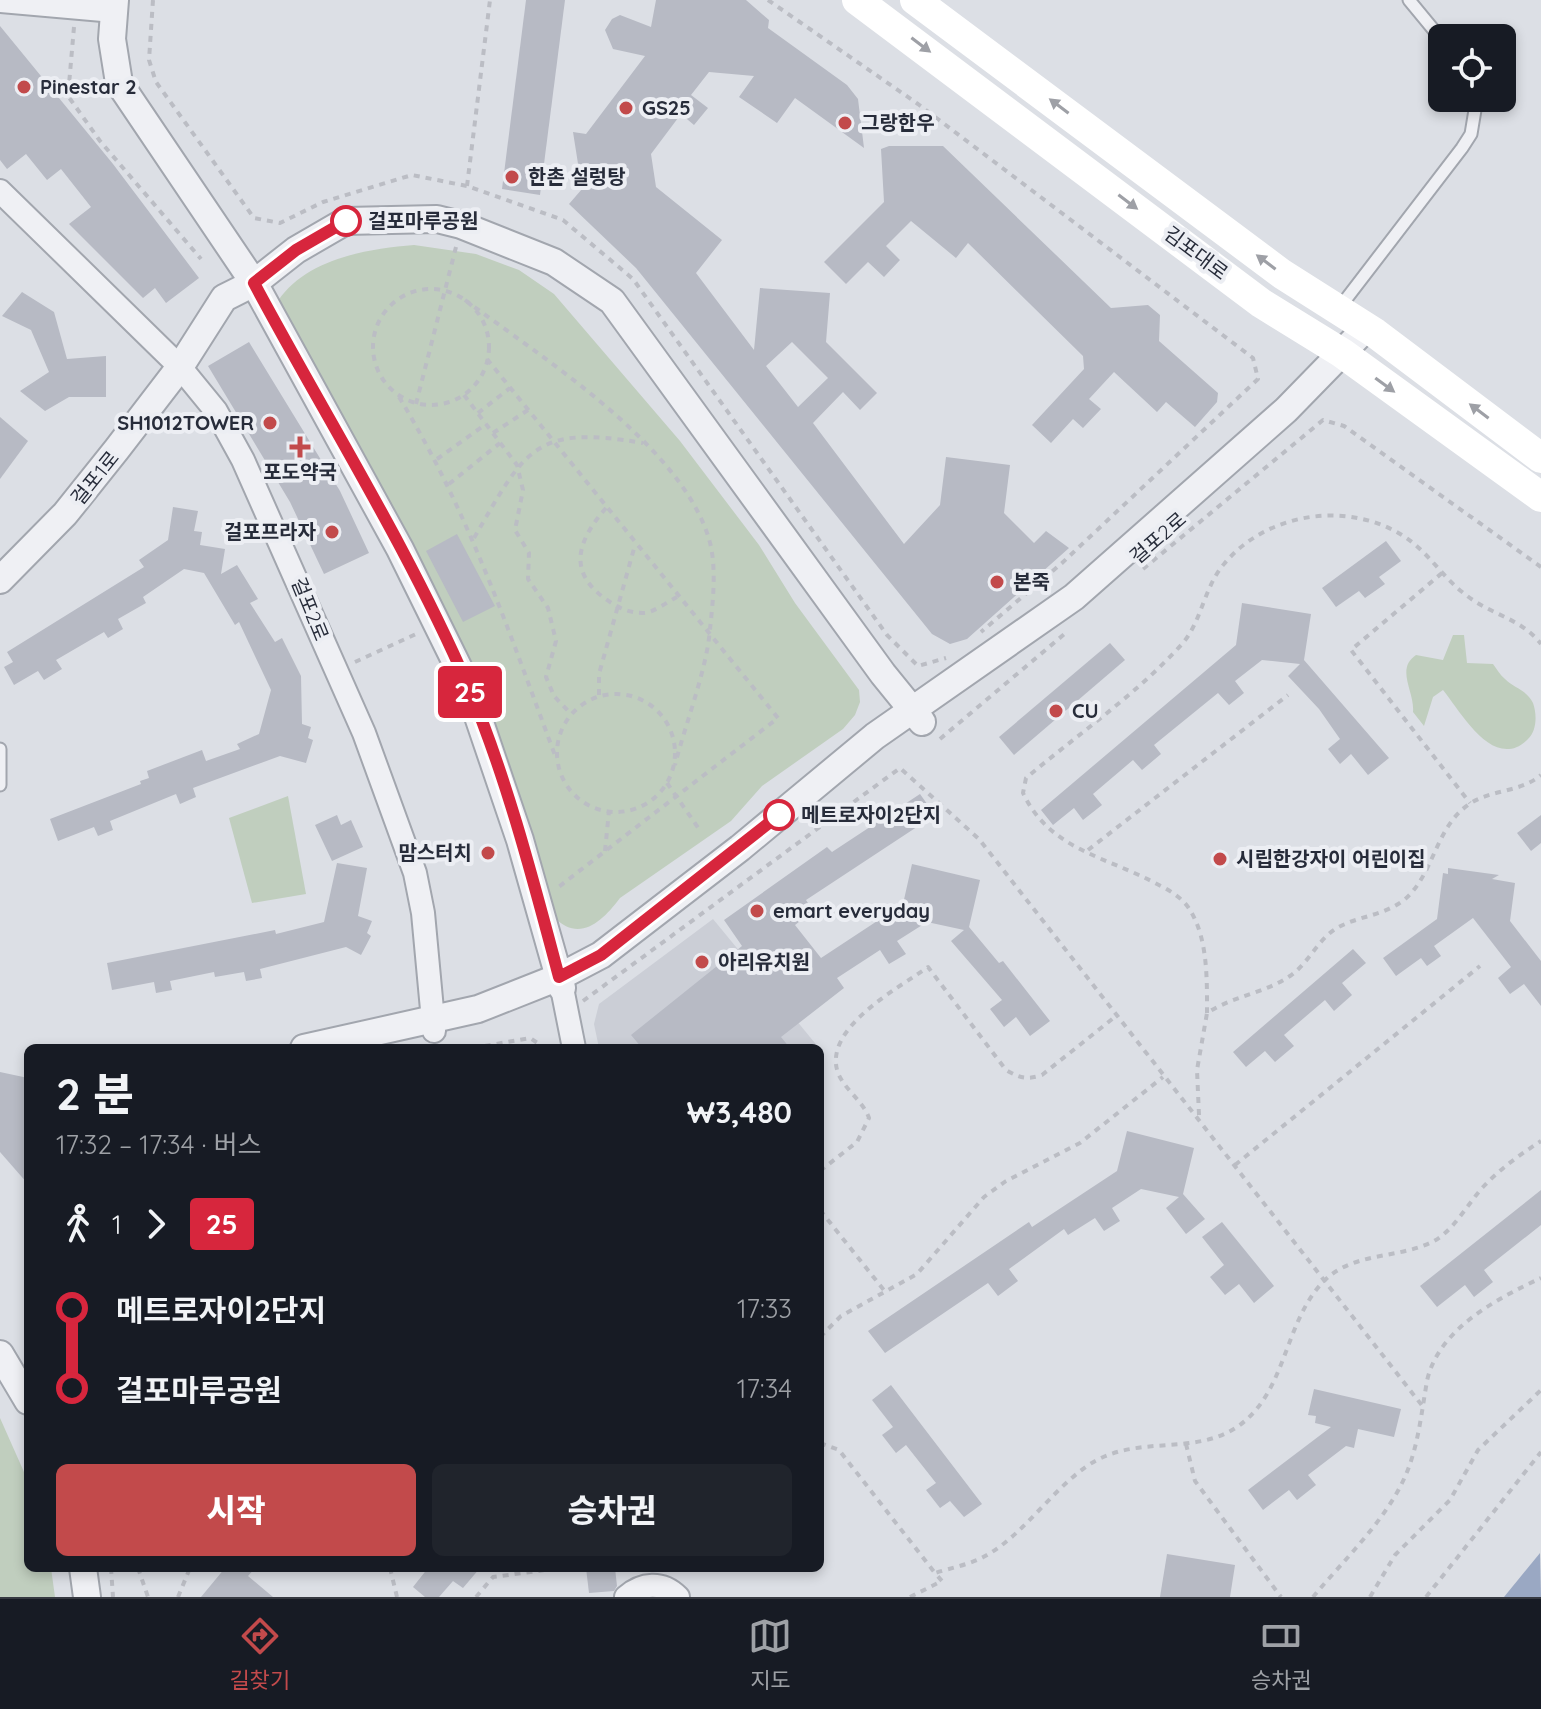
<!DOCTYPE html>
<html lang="ko">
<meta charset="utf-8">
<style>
body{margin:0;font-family:Quicksand,"Noto Sans KR",sans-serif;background:#20242c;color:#f1f3f6;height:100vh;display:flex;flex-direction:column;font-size:30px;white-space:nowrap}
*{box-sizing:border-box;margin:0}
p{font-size:26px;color:#9ea1a6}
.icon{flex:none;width:44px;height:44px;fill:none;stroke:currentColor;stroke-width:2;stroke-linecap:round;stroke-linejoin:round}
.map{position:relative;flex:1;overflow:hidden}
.details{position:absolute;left:24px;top:1044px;width:800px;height:528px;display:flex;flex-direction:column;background:#171b24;border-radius:12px;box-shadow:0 4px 12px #0003}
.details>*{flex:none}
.badge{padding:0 16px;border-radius:6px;font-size:28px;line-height:52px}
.fabs{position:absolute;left:1428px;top:24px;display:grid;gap:16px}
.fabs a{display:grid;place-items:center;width:88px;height:88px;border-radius:12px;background:#171b24;box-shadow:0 4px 12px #0003;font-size:40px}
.map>.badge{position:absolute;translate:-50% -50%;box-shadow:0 0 0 4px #fff}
.legs{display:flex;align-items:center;gap:12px;height:88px;padding:0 32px;font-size:26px}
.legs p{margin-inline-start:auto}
.summary{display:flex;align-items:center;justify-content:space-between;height:136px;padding:0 32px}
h1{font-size:44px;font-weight:800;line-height:60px}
.action{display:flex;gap:16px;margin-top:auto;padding:16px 32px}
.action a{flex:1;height:92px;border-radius:12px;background:#c24a4b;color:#fff;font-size:32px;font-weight:800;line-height:92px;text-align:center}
.action a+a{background:#20242c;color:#f1f3f6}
ul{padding:0 32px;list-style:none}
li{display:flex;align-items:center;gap:28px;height:80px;font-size:30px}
li i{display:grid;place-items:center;width:12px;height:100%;margin:0 10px;background:currentColor}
li i::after{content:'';width:20px;height:20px;margin:-10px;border:6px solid;border-radius:50%;background:#171b24}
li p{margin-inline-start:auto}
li:first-child i{background:linear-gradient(#0000 50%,currentColor 0)}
li:last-child i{background:linear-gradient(currentColor 50%,#0000 0)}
.menu{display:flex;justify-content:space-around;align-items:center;height:112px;border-top:2px solid #363941;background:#171b24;font-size:22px;color:#9ea1a6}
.menu a{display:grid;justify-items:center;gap:4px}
.menu .current{color:#c24a4b}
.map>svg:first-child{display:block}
.built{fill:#cbced6}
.green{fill:#c0cebe}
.water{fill:#9aa8c3}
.building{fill:#b7bac4;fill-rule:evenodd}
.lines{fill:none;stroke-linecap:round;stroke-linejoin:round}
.service-casing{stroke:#a2a6ae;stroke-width:15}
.minor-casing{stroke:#a2a6ae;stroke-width:26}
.tertiary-casing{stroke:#a2a6ae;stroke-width:30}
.path{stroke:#bbbdc4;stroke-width:4;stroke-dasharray:6 6;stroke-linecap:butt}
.service{stroke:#eff0f4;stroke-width:11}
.minor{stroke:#eff0f4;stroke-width:22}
.tertiary{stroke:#eff0f4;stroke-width:26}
.secondary{stroke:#fff;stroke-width:30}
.oneway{fill:#9ea0a6}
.line-1-casing{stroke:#fff;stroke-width:18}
.line-1{stroke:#d7263d;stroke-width:12}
.poi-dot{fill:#c24a4b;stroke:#eceef3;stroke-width:3}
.stop-1-dot{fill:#fff;stroke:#d7263d;stroke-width:4}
.labels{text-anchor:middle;stroke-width:8;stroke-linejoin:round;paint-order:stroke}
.poi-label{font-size:20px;font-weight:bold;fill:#272c3a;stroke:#eceef3;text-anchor:start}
.stop-label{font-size:20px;font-weight:bold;fill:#272c3a;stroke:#eceef3;text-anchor:start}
.street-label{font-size:20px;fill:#272c3a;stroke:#eceef3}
</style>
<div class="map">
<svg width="1541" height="1597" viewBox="0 0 1541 1597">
<rect width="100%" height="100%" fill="#dcdfe5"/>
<!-- built -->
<polygon class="built" points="713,919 819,1048 599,1048 594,1024 599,1004"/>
<!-- green -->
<g class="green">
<path d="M414 245 476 254 519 270 554 294 680 441 759 545 795 603 859 690 860 702 855 715 843 729 762 786 731 821 620 898C602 922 579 943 554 917L418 561 278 301C306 259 366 249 414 245Z"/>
<path d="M1453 635H1464L1467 663 1493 664C1497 669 1500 675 1505 679 1514 688 1527 690 1533 703 1537 714 1537 731 1528 739 1494 773 1461 712 1443 690L1433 697 1424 726 1413 712C1415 692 1395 669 1416 655L1443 660Z"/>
<polygon points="288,796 306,894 252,903 229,818"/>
<polygon points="0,1418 28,1481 28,1568 51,1568 55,1597 0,1597"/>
</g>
<!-- water -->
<polygon class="water" points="1540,1553 1541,1597 1504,1597"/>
<!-- building -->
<g class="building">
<polygon points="526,0 565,0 540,195 502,189"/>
<path d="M656 0H746L769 20 768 28 847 85 858 99 864 148 795 98 777 123 739 97 754 76 709 72 691 95 708 108 694 125 681 114 651 154 656 187 722 240 696 273 754 350 760 288 830 293 826 342 877 393 860 410 843 392 813 423 904 544 940 505 946 457 1010 465 1004 513 1034 543 1046 531 1069 548 967 639 950 644 932 634 636 268 569 204 582 189 573 132 586 134 645 56 613 49 605 30 612 19 620 15 651 27ZM792 342 828 378 798 407 766 366Z"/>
<polygon points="0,26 113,164 199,278 166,303 155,288 143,298 69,224 91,207 61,169 47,180 26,154 7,169 0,160"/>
<polygon points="889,146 943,146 1111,308 1148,305 1160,315 1159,341 1218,393 1217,402 1195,427 1166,402 1157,412 1114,372 1089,399 1101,409 1083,428 1073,419 1051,443 1032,425 1084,369 1083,356 968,243 956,258 911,221 886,246 900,260 884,277 868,262 846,284 824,262 884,202 881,149"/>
<polygon points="22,292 54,312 67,359 106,356 106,397 69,397 45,411 20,391 49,372 31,330 2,316"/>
<polygon points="249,342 340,491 369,553 324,574 290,502 208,366"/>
<polygon points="0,417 28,441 0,479"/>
<polygon points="173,507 198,511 194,531 202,532 200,545 225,549 221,574 237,565 258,599 250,603 275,642 282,638 301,676 302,724 311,727 308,738 313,740 306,763 280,756 193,788 196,797 180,804 176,794 110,821 113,830 98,836 94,827 58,841 50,819 141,784 140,781 149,778 147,771 202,750 206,761 240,749 237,744 259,734 271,690 239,622 235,625 204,573 184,569 143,597 146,603 118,619 123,629 108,638 104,632 56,660 62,669 44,680 38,671 14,685 4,667 13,662 7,652 144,567 139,560 168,540"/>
<polygon points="457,534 495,606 463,622 426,551"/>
<polygon points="1386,541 1401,561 1379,577 1385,584 1365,598 1359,591 1336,607 1322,588"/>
<polygon points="1242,603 1311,614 1304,660 1389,758 1368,775 1351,754 1340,764 1328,749 1340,739 1319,709 1288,676 1300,664 1262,660 1235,681 1244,693 1229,705 1218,693 1154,745 1161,754 1142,770 1133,760 1093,794 1102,805 1083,820 1074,808 1053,825 1041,810 1236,645"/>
<polygon points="1110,643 1125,660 1014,755 999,737"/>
<polygon points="920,794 935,815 806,900 813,911 795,925 821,958 903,904 912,864 980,880 969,927 999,963 1003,961 1050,1021 1030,1036 1016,1017 1004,1027 990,1009 1002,1000 951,941 964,930 927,922 897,941 906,954 889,964 880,950 837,978 844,988 781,1037 790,1048 642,1048 631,1035 742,946 724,920 827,847 832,852"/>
<polygon points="337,815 341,825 351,820 363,847 332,861 315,825"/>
<polygon points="1541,815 1541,843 1531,851 1517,833"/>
<polygon points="337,863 367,868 358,916 372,921 367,933 371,936 361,955 346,947 260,969 262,978 246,981 244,972 215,977 214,972 170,981 172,990 156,993 154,982 112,990 107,963 275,930 276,934 324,922"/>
<polygon points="1448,868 1499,875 1492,879 1515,883 1510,921 1541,961 1541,1006 1524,984 1510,994 1498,978 1511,967 1473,918 1434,946 1441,956 1427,966 1421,958 1396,976 1383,958 1437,919 1443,873 1448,874"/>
<polygon points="1353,949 1366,963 1342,983 1352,995 1334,1011 1325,1000 1284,1035 1294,1046 1275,1062 1265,1051 1246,1067 1233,1052"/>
<polygon points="0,1072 28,1078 28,1184 0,1152"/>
<polygon points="1127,1131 1194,1148 1183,1194 1205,1219 1186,1234 1166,1208 1179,1197 1141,1189 1112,1208 1120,1221 1104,1231 1095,1218 1068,1235 1064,1229 1009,1269 1018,1281 998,1296 988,1283 885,1353 868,1331 1029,1222 1032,1227 1117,1171"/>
<polygon points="1541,1190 1541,1225 1484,1270 1493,1282 1474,1297 1465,1285 1437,1307 1420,1286"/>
<polygon points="1222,1222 1274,1286 1254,1303 1239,1284 1225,1295 1210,1277 1224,1265 1202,1237"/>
<polygon points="891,1385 982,1504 964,1517 950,1501 940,1508 926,1490 936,1483 906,1445 896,1453 882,1435 893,1427 872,1400"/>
<polygon points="1314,1389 1401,1409 1394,1437 1358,1429 1354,1448 1346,1446 1308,1475 1316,1485 1297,1500 1289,1490 1263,1510 1248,1490 1331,1427 1315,1423 1316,1416 1308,1415"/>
<polygon points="1167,1554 1235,1565 1230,1597 1160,1597"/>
<polygon points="225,1568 255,1568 248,1576 273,1597 201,1597"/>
<polygon points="428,1568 480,1568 463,1588 453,1581 439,1597 425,1597 413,1587"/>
<polygon points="586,1568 615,1568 617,1586 614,1591 589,1593"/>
</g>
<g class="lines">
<defs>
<g id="service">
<polyline points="1409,0 1442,40"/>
<polyline points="1340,307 1462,148 1471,134 1477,98"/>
<polyline points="0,749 0,785"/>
</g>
<g id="minor">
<polyline points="0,1 114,11"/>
<polyline points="0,191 180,367 216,411 243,460 364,733 415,873 423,913 434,1031"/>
<polyline points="562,988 574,1048"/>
<path d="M626 1597C642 1583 662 1581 678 1597"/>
</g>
<g id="tertiary">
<polyline points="115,0 112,39 119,83 254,283 400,549 468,687 520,840 562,988"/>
<polyline points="0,580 65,514 117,449 180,367 224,298 254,283 296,250 346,221 437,219 461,225 554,262 612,301 883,674 922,722"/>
<polyline points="304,1048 478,1009 559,977 601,955 740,848 875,736 1074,597 1286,410 1366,328"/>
<polyline points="0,1354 28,1401"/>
<polyline points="83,1568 87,1597"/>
</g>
</defs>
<!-- service casing -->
<use href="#service" class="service-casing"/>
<!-- minor casing -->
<use href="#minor" class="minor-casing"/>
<!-- tertiary casing -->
<use href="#tertiary" class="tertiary-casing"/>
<!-- path -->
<g class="path">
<polyline points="153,0 149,60 156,82 254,218 280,223 323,202 412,175 467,186 563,220 633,279 887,635 918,666 946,658"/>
<polyline points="768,0 918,104 1253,358 1258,379 1062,563 981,632"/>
<polyline points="74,27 68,96 100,141 201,259"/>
<polyline points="467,186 490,0"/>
<circle cx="431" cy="347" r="58"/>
<path d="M465 300C541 357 681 445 709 539 717 566 713 601 710 629 707 669 685 725 675 765"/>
<polyline points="487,359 778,718 556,889"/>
<polyline points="464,395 517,465 523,490 515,530 529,553 528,579 548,608 556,641 546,677 554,696 571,714"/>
<path d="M399 397C469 512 509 632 556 758"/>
<polyline points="416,404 456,247"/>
<polyline points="478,413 510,388"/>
<polyline points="493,433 528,410"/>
<polyline points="437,459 486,424"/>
<polyline points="449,484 500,443"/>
<path d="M606 508C580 538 566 569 603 597 615 606 627 613 643 613 653 613 667 602 677 597"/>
<path d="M474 538C525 450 534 424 643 443"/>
<polyline points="1143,569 1323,420 1344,426 1541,567"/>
<polyline points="1442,573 1351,650 1470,803"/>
<polyline points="355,662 416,634"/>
<circle cx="616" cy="753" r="59"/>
<polyline points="599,695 599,674 635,545"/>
<polyline points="940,739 1068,631"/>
<polyline points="667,783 699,829"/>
<polyline points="1088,850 1288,695"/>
<polyline points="605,851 609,811"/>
<polyline points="583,1001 900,768 979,839 1424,1408"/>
<path d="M1207 1013C1207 980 1208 939 1190 910 1183 898 1169 890 1157 884 1105 856 1050 850 1023 793L1026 778C1077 735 1137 694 1182 644 1202 621 1204 587 1224 564 1267 512 1349 500 1405 537 1429 553 1443 578 1466 595 1491 615 1521 618 1541 644"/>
<polyline points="473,1048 530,1038 545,1048"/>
<path d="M1199 1115 1197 1070 1207 1013C1233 996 1265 993 1290 976 1309 963 1317 940 1337 928 1358 916 1383 916 1404 900 1434 875 1435 828 1468 805 1490 789 1520 793 1541 775"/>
<polyline points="1235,1165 1480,966"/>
<path d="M820 1171 857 1142 869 1118C863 1101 845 1090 838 1073 822 1028 899 988 928 967L1006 1070C1020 1078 1027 1080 1042 1075L1116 1016"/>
<polyline points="820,1210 887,1294"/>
<polyline points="820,1337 841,1316 917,1274 984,1197 1006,1181 1080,1143 1163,1077"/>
<polyline points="820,1443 839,1450 935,1573"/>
<polyline points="1186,1444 1195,1481 1281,1597"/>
<polyline points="111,1568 113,1597"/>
<polyline points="138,1568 148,1597"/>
<polyline points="390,1568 397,1597"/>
<polyline points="178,1597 190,1568"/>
<polyline points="476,1597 493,1577 545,1570"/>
<path d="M910 1597 942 1581 935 1573C951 1568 972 1564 987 1555 1025 1533 1050 1492 1087 1466 1135 1433 1192 1457 1237 1427 1287 1393 1283 1324 1323 1282 1352 1252 1395 1259 1430 1243 1453 1233 1467 1204 1484 1186 1501 1168 1521 1154 1541 1141"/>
<path d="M1313 1597C1343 1561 1383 1523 1403 1481 1418 1450 1421 1415 1427 1381 1438 1329 1498 1298 1541 1278"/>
<polyline points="1370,1597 1395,1555 1450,1500 1478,1450 1541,1390"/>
<polyline points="1426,1597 1541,1452"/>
</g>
<!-- service -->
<use href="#service" class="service"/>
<!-- minor -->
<use href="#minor" class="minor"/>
<!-- tertiary -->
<use href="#tertiary" class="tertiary"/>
<!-- secondary -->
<g class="secondary">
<polyline points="857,0 1261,303 1342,353 1541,497"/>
<polyline points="915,0 1282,274 1375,333 1541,458"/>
</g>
</g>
<!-- one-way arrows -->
<defs><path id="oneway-solid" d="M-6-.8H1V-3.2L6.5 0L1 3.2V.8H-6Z" transform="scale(2)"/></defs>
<g class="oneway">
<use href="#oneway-solid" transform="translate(921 45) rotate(37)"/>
<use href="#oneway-solid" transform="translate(1059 106) rotate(-143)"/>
<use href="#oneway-solid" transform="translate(1128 202) rotate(37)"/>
<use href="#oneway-solid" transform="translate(1266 262) rotate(-143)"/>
<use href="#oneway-solid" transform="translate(1385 385) rotate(36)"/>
<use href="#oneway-solid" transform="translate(1479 411) rotate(-143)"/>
</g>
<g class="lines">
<defs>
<path id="line-1" d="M346 221 296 250 254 283C325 416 408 547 468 686 506 775 534 883 559 977L601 955 779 815"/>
</defs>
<!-- line-1 casing -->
<use href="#line-1" class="line-1-casing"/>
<!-- line-1 -->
<use href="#line-1" class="line-1"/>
</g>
<!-- markers -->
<g class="poi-dot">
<circle cx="24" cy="87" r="8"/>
<circle cx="626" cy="108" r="8"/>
<circle cx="845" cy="123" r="8"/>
<circle cx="512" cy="177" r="8"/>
<circle cx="270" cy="423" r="8"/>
<path d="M296 435h8v8h8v8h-8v8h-8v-8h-8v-8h8z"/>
<circle cx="332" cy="532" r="8"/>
<circle cx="997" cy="582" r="8"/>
<circle cx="1056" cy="711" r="8"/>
<circle cx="488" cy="853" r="8"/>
<circle cx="1220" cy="859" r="8"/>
<circle cx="757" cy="911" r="8"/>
<circle cx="702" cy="962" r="8"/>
</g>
<g class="stop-1-dot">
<circle cx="346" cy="221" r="14"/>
<circle cx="779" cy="815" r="14"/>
</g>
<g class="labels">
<!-- poi labels -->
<g class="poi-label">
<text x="40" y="94">Pinestar 2</text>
<text x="642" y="115">GS25</text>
<text x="861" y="130">그랑한우</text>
<text x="528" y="184">한촌 설렁탕</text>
<text x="254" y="430" text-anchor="end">SH1012TOWER</text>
<text x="300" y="479" text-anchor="middle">포도약국</text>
<text x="316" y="539" text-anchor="end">걸포프라자</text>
<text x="1013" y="589">본죽</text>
<text x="1072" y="718">CU</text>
<text x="472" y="860" text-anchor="end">맘스터치</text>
<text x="1236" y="866">시립한강자이 어린이집</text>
<text x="773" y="918">emart everyday</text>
<text x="718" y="969">아리유치원</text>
</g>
<!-- stop labels -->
<g class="stop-label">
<text x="368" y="228">걸포마루공원</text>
<text x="801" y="822">메트로자이2단지</text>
</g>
<!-- street labels -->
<g class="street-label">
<text transform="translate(1196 253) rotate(37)" y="7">김포대로</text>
<text transform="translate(95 478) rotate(-51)" y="7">걸포1로</text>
<text transform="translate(1158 538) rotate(-41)" y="7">걸포2로</text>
<text transform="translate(310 609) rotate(68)" y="7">걸포2로</text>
</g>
</g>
</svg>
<div class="fabs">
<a><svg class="icon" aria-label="locate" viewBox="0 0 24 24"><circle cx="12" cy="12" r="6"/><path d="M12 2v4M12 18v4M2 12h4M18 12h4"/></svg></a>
</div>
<b class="badge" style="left:470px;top:692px;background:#d7263d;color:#fff">25</b>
<section class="details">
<div class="summary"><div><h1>2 분</h1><p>17:32 – 17:34 · 버스</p></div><b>₩3,480</b></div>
<div class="legs"><svg class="icon" aria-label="walk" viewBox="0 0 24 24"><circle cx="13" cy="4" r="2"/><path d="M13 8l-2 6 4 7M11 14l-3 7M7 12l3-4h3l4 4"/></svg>1<svg class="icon" aria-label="forward" viewBox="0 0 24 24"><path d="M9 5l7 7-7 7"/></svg><b class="badge" style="background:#d7263d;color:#fff">25</b></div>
<ul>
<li><i style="color:#d7263d"></i><b>메트로자이2단지</b><p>17:33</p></li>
<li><i style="color:#d7263d"></i><b>걸포마루공원</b><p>17:34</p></li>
</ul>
<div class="action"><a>시작</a><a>승차권</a></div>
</section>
</div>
<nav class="menu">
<a class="current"><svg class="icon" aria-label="directions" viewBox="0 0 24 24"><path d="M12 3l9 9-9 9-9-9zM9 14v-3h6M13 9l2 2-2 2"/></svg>길찾기</a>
<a><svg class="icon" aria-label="map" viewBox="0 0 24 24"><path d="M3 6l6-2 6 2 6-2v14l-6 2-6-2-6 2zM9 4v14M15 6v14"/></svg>지도</a>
<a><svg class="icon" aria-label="tickets" viewBox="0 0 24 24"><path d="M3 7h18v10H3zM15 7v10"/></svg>승차권</a>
</nav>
